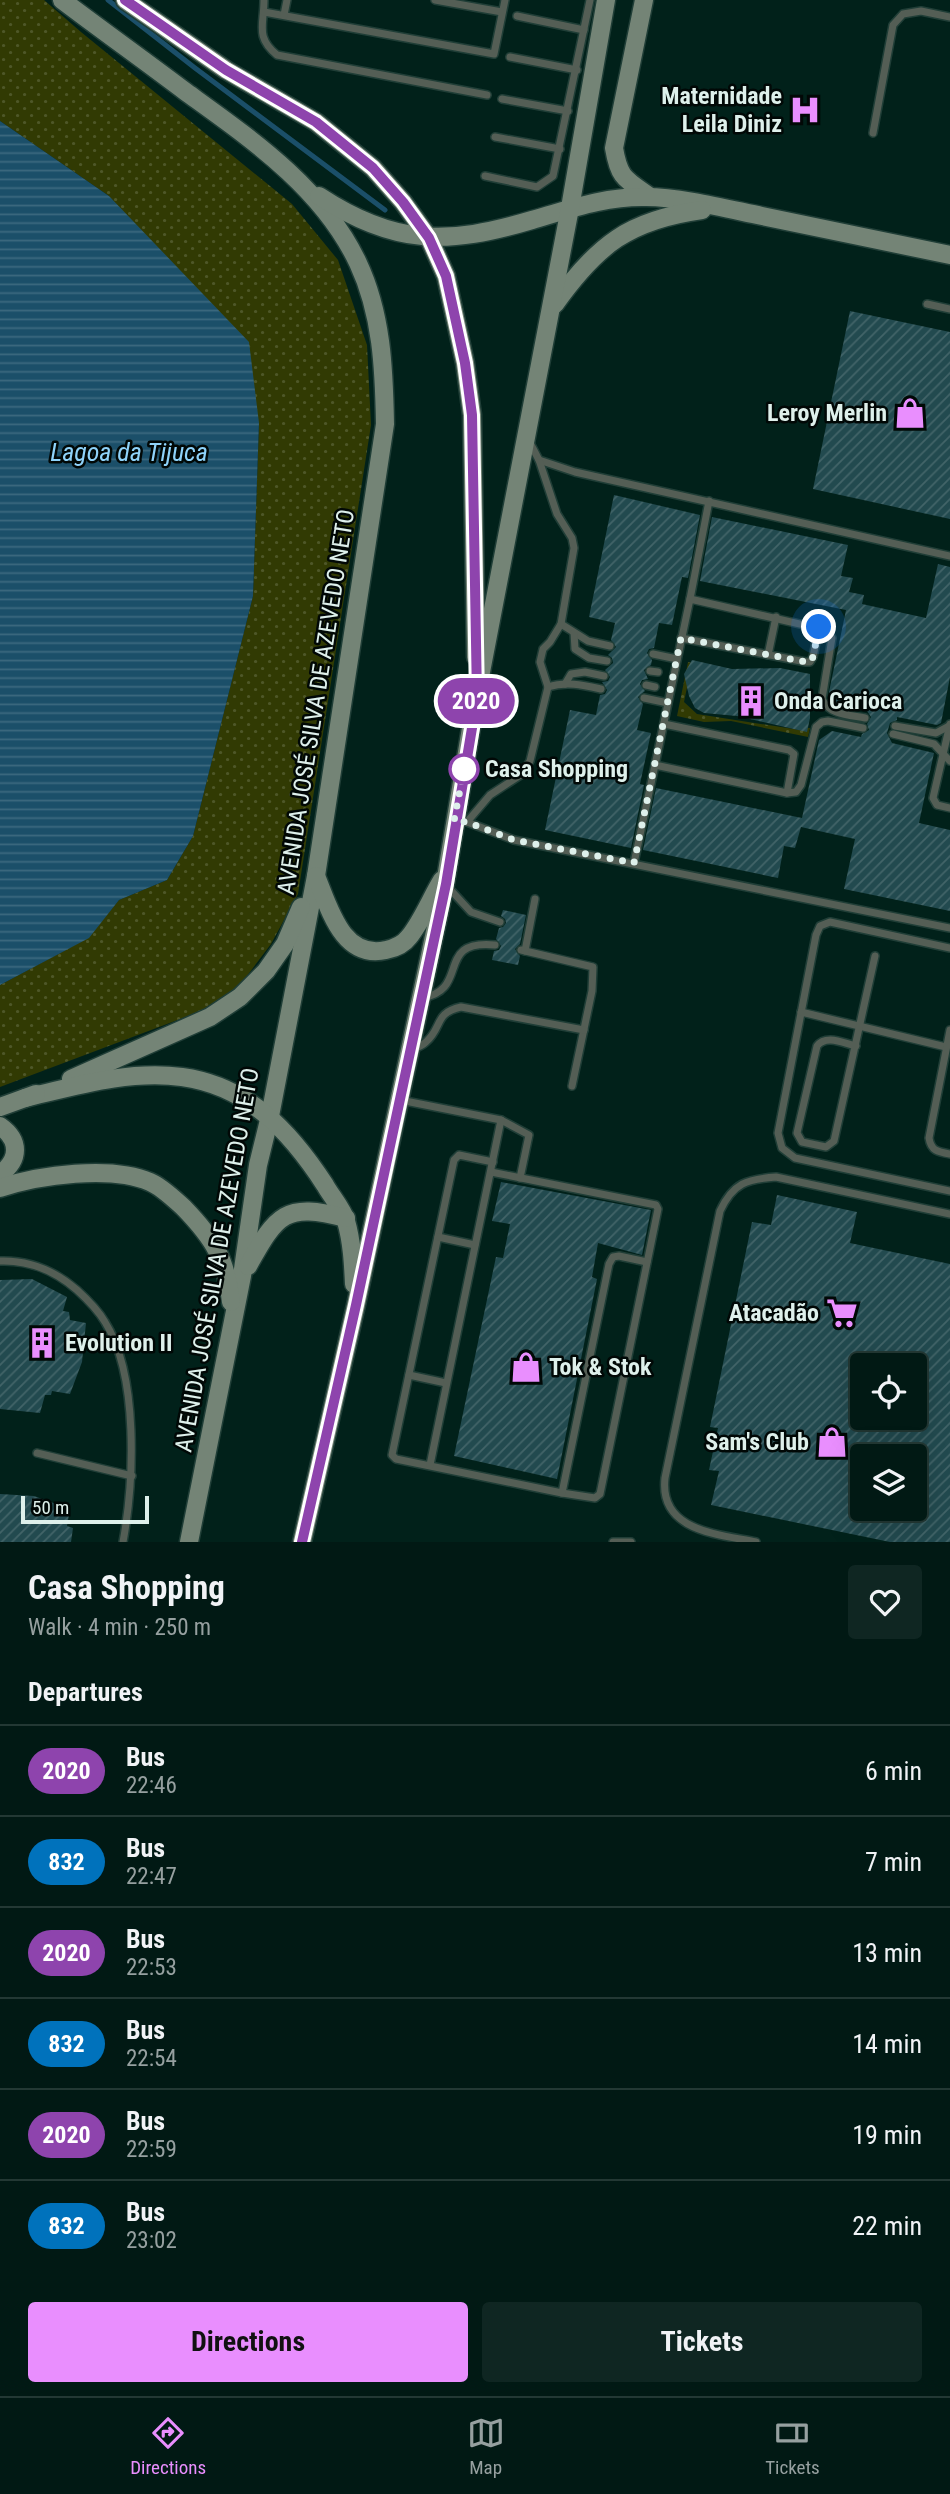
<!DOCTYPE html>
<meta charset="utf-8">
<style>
body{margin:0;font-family:"Roboto Condensed",sans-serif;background:#0f2622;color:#f1f3f6;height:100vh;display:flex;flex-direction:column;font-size:26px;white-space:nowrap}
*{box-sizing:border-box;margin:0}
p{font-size:23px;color:#96a0a0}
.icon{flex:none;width:38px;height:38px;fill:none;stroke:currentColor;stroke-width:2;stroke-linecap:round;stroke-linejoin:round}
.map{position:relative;height:1542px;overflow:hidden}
.drawer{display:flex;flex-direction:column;background:#011914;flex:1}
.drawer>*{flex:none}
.badge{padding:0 14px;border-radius:23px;font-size:24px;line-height:46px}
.tools{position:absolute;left:850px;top:1353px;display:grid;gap:14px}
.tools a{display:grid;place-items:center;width:77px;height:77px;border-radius:7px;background:#011914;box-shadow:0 7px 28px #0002,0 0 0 2px #233834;font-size:35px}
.scale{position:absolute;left:21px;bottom:18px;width:128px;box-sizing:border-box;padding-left:7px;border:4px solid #def0eb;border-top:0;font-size:19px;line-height:24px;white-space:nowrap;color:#def0eb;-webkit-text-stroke:5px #010806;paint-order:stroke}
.you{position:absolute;width:35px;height:35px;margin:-18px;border:5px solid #fff;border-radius:50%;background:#1a73e8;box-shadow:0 0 0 10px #1a73e833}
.map>.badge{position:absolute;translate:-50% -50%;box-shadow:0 0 0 4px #fff}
h2{padding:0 28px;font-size:26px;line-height:63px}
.round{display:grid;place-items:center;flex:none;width:74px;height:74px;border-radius:7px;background:#0f2622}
.headline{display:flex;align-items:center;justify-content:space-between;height:119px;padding:0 28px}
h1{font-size:33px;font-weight:700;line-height:52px}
.primary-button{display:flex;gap:14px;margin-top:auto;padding:14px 28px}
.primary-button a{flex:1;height:80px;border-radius:7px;background:#e98efe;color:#111;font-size:28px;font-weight:700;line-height:80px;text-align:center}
.primary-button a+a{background:#0f2622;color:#f1f3f6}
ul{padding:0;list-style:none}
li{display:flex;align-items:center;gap:21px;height:91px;padding:0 28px;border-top:2px solid #233834}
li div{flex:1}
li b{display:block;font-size:26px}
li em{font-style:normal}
li .badge{min-width:77px;font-weight:700;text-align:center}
.tabs{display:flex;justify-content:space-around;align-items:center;height:98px;border-top:2px solid #233834;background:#011914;font-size:19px;color:#96a0a0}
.tabs a{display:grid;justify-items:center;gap:4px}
.tabs .selected{color:#e98efe}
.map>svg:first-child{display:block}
.grass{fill:url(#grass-dots)}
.water{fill:url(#water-rules)}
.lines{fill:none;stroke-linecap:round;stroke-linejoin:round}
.stream{stroke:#1b4f69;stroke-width:5}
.building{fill:url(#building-hatch);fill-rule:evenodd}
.lane-casing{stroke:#203e37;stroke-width:10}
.secondary-casing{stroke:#203e37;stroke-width:21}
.lane{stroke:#545e55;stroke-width:7}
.secondary{stroke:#748476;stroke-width:18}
.line-casing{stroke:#fff;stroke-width:16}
.line{stroke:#8e44ad;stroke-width:10}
.walk{stroke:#def0eb;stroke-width:7;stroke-dasharray:0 12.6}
.stop-dot{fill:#fff;stroke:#8e44ad;stroke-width:3.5}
.labels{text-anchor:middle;stroke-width:5;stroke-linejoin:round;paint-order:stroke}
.poi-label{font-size:24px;font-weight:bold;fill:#def0eb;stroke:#010806;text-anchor:end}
.street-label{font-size:24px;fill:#def0eb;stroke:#010806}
.stop-label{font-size:24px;font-weight:bold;fill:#def0eb;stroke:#010806;text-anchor:start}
.water-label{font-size:26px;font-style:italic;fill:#8fd3fa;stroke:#010806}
</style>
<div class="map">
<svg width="950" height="1542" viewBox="0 0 950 1542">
<defs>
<pattern id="grass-dots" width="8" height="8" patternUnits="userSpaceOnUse" patternTransform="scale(1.75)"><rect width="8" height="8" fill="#313a03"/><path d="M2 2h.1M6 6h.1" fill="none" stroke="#4e5728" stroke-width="1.8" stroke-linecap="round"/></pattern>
<pattern id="water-rules" width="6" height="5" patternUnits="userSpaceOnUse" patternTransform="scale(1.75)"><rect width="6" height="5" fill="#1b4f69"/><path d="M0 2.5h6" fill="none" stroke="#3c697f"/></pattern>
<pattern id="building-hatch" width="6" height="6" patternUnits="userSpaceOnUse" patternTransform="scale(1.75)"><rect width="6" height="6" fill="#224a4f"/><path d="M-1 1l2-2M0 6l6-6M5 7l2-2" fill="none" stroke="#426468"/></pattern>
</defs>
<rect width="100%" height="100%" fill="#01211a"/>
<!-- grass -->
<g class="grass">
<polygon points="0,0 44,0 81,32 292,204 338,260 367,345 371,425 298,894 271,944 228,1001 0,1087 0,985 88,938 119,900 167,880 193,836 253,596 259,423 109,196 0,121"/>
<polygon points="688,662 692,663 684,702 697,714 800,730 801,727 810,728 808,737 731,721 704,722 677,716"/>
</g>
<!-- water -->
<polygon class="water" points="0,121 109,196 249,342 259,423 253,596 193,836 167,880 119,900 89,938 0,985"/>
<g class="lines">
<!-- stream -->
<polyline class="stream" points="108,0 195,68 385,210"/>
</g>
<!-- building -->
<g class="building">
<polygon points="850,311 950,332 950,519 813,489"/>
<polygon points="614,495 700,515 688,578 682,577 672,625 659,623 654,648 649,649 647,653 652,660 651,665 644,670 648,679 642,680 640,684 645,691 638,697 643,704 637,730 651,733 640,784 644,785 631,848 545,830 570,710 596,715 600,695 605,694 607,690 602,682 608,681 610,677 605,670 613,663 612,658 608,655 616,647 611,640 615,623 589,617"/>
<polygon points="712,517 848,545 841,576 853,578 849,592 864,595 862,604 926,618 938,564 950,567 950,677 941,723 937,725 897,717 897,720 890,723 887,733 892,743 934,753 919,823 950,830 950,911 844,889 855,839 801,827 795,848 784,846 778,878 643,850 656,788 802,818 819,740 832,731 861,737 862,734 869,730 867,724 871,717 867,711 837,704 829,692 846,610 700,581"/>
<polygon points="692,660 732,669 780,668 810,674 810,718 807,732 737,716 704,713 695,708 689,696 684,674"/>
<polygon points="503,910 526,915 520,944 515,949 520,956 518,965 492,960 494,951 499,950 501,946 496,939 499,928 503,927 506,923 505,919 501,916"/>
<polygon points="501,1182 651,1210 642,1255 598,1243 592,1277 597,1279 557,1479 454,1456 496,1257 503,1258 510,1224 492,1221"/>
<path d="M777 1195 857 1212 850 1243 950 1264V1542H890L711 1505 719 1471 709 1470 718 1428 710 1427 752 1222 771 1225ZM863 1365H915V1418H863ZM863 1456H915V1508H863Z"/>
<polygon points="32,1279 67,1297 63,1311 69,1312 70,1320 86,1323 82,1362 70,1394 52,1391 51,1395 45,1395 40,1413 0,1409 0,1280"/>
<polygon points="0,1494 34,1496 70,1509 67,1526 73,1528 71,1542 0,1542"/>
</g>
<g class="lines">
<defs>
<g id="lane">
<path d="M264 0C264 25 255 37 277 55L487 95"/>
<polyline points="435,0 502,12"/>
<polyline points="264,12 494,54 505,0"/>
<polyline points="284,15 287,0"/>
<polyline points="517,16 584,30"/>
<polyline points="510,57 577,70"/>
<polyline points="502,99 568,111"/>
<polyline points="873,133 893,25 903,14 921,11 950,17"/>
<polyline points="495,137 560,149"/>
<polyline points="485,176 537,187 553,176 590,0"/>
<polyline points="927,304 950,309"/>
<polyline points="529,441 539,460 575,472 950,556"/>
<polyline points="690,599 709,501"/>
<polyline points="561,624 588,641 610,646"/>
<polyline points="574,633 575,649 589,658 607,661"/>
<polyline points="681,638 806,662 810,662 813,657 819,627"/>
<polyline points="653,654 677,659"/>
<polyline points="768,655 776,617"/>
<polyline points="650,671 658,672"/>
<polyline points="565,684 571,674 585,672 604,676"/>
<polyline points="646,685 655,687"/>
<path d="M548 687C566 681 583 685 601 689"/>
<polyline points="644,698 668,703"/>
<polyline points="664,724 789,750 794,754 787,793"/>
<polyline points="950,724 933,798 937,805 950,808"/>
<polyline points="895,726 936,733 949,726"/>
<path d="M863 728 828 721 822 722 816 727 801 785 796 792 787 793 655 765 690 599 826 630 832 638 822 699C829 715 850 715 865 718"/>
<polyline points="893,734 934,744 950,761"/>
<polyline points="455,821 467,822 514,840 950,928"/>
<polyline points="467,822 490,795 522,774 530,761 548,687 540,662 543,649 550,642 561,624 574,548 572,538 557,514 539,460"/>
<polyline points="634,863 655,765"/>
<polyline points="447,886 471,912 500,922"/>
<polyline points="950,948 830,922 820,926 816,935 778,1133 782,1148 795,1158 950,1191"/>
<polyline points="521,950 593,967 592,991 572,1086"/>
<polyline points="525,951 535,899"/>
<path d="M422 998C471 990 434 939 495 945"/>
<polyline points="801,1012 946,1047"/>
<path d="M950 1030 929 1138C931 1151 938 1152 950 1154"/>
<path d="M856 1046C843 1043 826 1034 817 1046L797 1133 802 1142 826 1147 834 1141 875 956"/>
<path d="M411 1050C416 1048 422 1046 426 1042 443 1027 434 1013 461 1007L584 1030"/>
<polyline points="400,1100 501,1120 529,1135 520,1178"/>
<polyline points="491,1172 656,1205 658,1209 600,1494 595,1498 562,1493 396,1459 392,1455 454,1160 459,1155 493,1162"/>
<polyline points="438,1237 475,1245"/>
<path d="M0 1261C30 1260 54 1270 77 1290 88 1300 98 1310 105 1322 139 1376 134 1482 123 1542"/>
<polyline points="409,1375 446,1383"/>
<polyline points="37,1453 132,1476"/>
<polyline points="430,1465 501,1120"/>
<polyline points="562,1493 609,1264 613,1257 619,1256 647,1262"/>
<polyline points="613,1542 631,1542"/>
<path d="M756 1542C717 1534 659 1531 665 1478L720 1211C733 1183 747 1179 776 1177L950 1214"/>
</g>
<g id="secondary">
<path d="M62 0C103 31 145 61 186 92 251 139 323 188 358 263 382 314 384 369 385 424L316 876 270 1116 258 1165 242 1276 189 1542"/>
<polyline points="125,0 226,70 316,122 373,168 403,202 429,238 446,276 465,363 472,415 476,657"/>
<path d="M644 0 614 148C619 178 625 179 649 196"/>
<path d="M319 196C395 246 448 245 532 220 570 209 607 196 646 197 681 197 728 209 762 216 825 229 887 242 950 255"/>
<path d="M555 304C597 245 629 220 702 210"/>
<path d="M316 876C329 907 342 960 386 950 396 948 403 945 409 937 422 921 431 898 442 880"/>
<polyline points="71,1079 210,1017 240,997 266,971 285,944 301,907"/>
<path d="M25 1098C76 1086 128 1070 182 1077 248 1086 290 1131 325 1185 331 1196 343 1209 346 1221 352 1242 353 1263 354 1284"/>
<polyline points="0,1107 36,1094"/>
<path d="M0 1126C20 1140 20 1160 0 1174"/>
<path d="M0 1188C39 1175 111 1165 150 1182 162 1187 174 1199 184 1208 214 1239 226 1259 231 1302"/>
<path d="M248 1266C277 1214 285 1202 346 1218"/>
<polyline points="302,1542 356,1305 445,884 476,698 570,208 606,0"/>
</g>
</defs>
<!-- lane casing -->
<use href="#lane" class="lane-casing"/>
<!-- secondary casing -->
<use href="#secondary" class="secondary-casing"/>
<!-- lane -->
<use href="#lane" class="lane"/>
<!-- secondary -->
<use href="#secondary" class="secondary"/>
</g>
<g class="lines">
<defs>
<polyline id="line" points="125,0 226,70 316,122 373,168 403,202 429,238 446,276 465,363 472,415 477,698 446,884 356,1305 302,1542"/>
</defs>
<!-- line casing -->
<use href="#line" class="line-casing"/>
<!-- line -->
<use href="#line" class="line"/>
<!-- walk -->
<polyline class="walk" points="464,769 454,821 467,822 514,840 634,863 681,638 806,662 810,662 813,657 819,627"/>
</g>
<!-- icons -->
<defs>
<symbol id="hospital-bare" viewBox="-9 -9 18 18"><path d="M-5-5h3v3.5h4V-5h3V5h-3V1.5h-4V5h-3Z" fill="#e98efe" stroke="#010806" stroke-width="2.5" paint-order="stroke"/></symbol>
<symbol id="shop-bare" viewBox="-9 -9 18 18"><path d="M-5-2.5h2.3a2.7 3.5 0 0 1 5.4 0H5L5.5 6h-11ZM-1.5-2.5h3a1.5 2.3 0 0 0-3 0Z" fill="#e98efe" stroke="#010806" stroke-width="2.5" paint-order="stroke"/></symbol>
<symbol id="building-bare" viewBox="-9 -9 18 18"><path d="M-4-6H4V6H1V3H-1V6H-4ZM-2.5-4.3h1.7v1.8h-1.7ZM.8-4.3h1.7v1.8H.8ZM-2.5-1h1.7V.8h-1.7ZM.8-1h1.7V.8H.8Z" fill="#e98efe" stroke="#010806" stroke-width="2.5" paint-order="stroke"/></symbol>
<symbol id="supermarket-bare" viewBox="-9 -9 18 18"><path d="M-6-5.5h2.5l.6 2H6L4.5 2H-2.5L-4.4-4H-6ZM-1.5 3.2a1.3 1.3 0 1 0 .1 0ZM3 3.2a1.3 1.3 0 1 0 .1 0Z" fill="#e98efe" stroke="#010806" stroke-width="2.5" paint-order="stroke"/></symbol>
</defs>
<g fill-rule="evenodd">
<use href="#hospital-bare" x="783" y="88" width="44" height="44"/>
<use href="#shop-bare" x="888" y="391" width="44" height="44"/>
<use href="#building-bare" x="729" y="679" width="44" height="44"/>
<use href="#supermarket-bare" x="820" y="1291" width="44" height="44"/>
<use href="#building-bare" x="20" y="1321" width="44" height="44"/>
<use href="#shop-bare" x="504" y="1345" width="44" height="44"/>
<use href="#shop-bare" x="810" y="1420" width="44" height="44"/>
</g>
<!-- markers -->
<circle class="stop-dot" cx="464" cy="769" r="14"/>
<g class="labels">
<!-- poi labels -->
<g class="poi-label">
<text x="782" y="104">Maternidade<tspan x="782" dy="28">Leila Diniz</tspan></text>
<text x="887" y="421">Leroy Merlin</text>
<text x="774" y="709" text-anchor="start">Onda Carioca</text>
<text x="819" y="1321">Atacadão</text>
<text x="65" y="1351" text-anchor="start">Evolution II</text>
<text x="549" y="1375" text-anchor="start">Tok &amp; Stok</text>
<text x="809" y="1450">Sam's Club</text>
</g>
<!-- street labels -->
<g class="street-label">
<text transform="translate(316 702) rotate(-81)" y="8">AVENIDA JOSÉ SILVA DE AZEVEDO NETO</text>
<text transform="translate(217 1260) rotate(-80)" y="8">AVENIDA JOSÉ SILVA DE AZEVEDO NETO</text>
</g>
<!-- stop labels -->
<g class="stop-label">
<text x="485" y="777">Casa Shopping</text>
</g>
<!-- water labels -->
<g class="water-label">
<text x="129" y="461">Lagoa da Tijuca</text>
</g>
</g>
</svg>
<div class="tools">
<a><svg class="icon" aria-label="locate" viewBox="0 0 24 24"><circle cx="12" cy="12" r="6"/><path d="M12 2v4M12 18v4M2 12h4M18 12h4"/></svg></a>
<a><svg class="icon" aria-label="layers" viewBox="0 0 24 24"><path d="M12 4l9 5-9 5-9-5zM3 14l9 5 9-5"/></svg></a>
</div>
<div class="scale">50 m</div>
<div class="you" style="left:819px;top:627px"></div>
<b class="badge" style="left:476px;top:701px;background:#8e44ad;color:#fff">2020</b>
</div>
<section class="drawer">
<div class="headline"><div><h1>Casa Shopping</h1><p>Walk · 4 min · 250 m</p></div><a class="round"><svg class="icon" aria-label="heart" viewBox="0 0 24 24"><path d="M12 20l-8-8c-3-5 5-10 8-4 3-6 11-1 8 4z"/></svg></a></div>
<h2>Departures</h2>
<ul>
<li><span class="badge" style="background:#8e44ad;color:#fff">2020</span><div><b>Bus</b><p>22:46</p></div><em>6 min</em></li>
<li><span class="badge" style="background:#0072bc;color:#fff">832</span><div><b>Bus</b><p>22:47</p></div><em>7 min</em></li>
<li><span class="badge" style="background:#8e44ad;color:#fff">2020</span><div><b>Bus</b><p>22:53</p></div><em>13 min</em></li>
<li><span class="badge" style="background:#0072bc;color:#fff">832</span><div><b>Bus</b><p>22:54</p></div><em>14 min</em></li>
<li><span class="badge" style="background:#8e44ad;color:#fff">2020</span><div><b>Bus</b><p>22:59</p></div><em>19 min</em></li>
<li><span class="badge" style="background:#0072bc;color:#fff">832</span><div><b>Bus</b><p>23:02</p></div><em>22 min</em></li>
</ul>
<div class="primary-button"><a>Directions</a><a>Tickets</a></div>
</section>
<nav class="tabs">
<a class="selected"><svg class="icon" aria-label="directions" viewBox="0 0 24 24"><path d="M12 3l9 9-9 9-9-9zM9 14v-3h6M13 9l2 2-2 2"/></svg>Directions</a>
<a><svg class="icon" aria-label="map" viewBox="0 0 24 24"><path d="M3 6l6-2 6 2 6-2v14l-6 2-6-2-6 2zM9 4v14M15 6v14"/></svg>Map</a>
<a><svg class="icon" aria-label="tickets" viewBox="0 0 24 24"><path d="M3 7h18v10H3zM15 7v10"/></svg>Tickets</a>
</nav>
